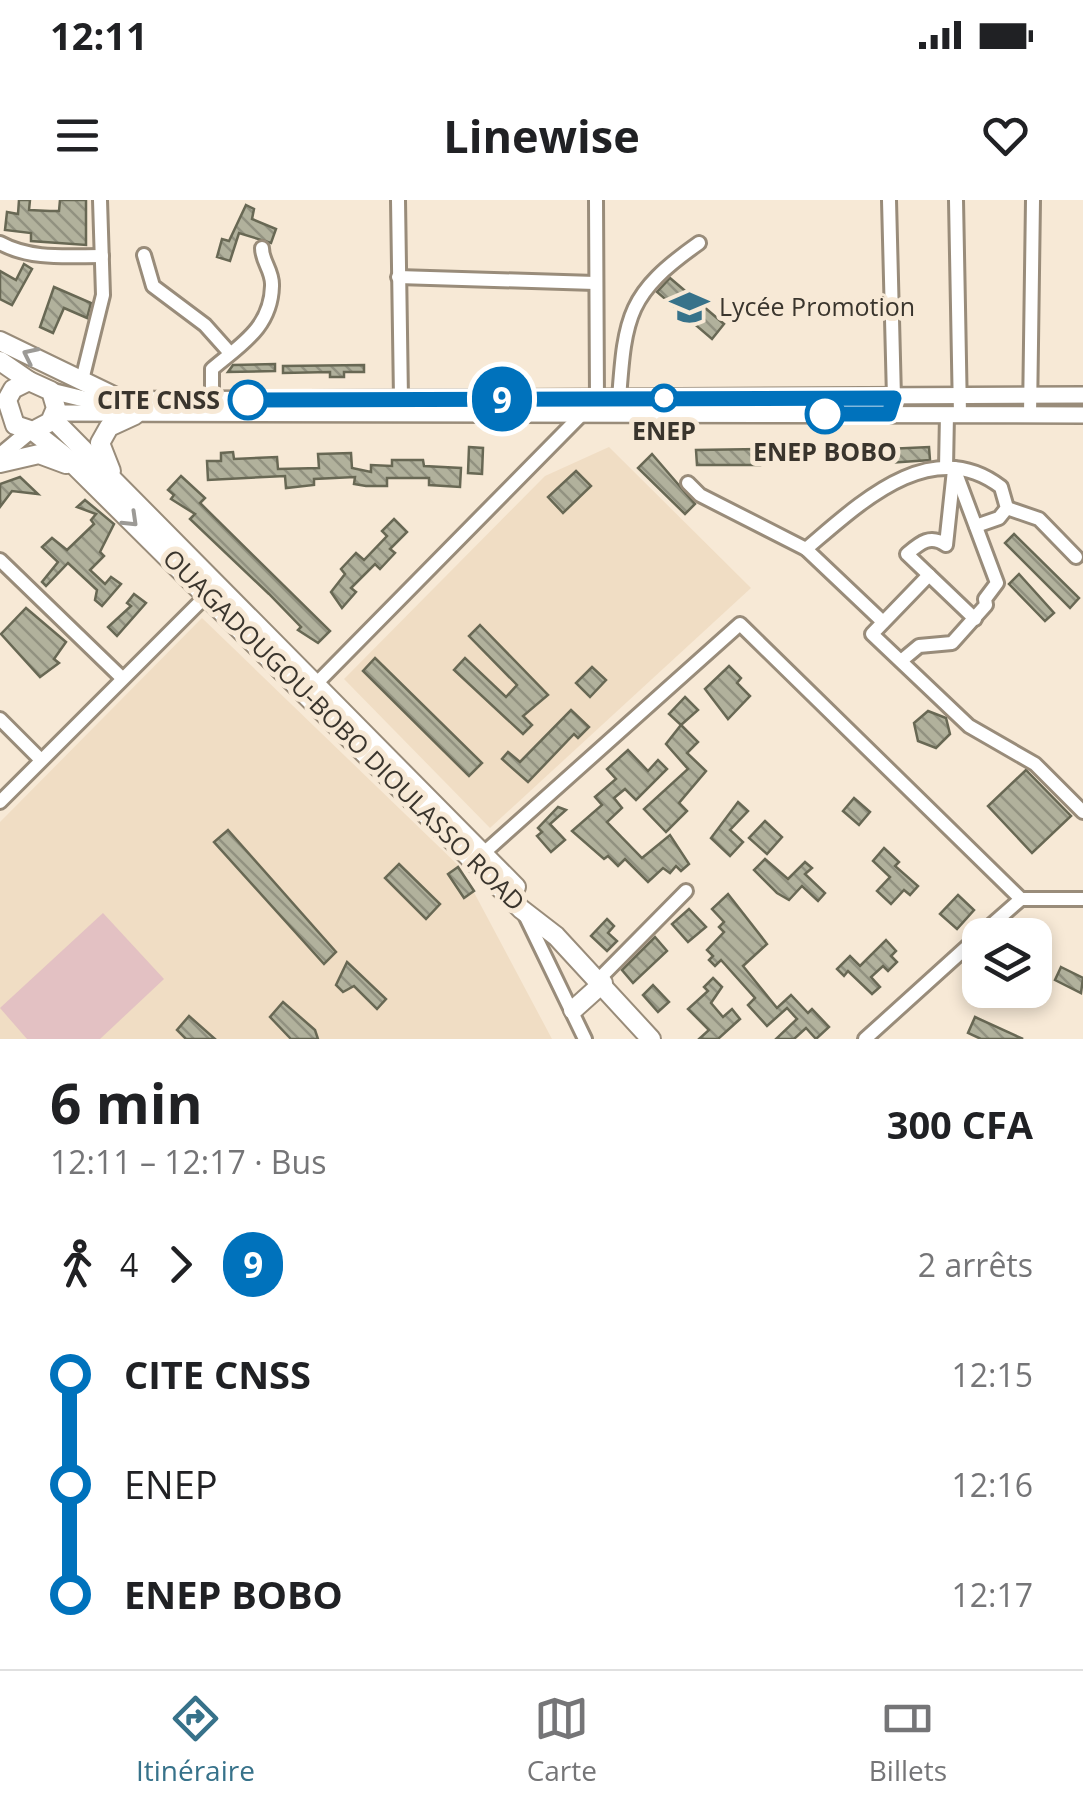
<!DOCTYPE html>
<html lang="fr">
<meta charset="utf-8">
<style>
body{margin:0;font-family:"Open Sans",sans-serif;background:#f6f6f6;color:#202124;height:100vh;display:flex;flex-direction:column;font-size:38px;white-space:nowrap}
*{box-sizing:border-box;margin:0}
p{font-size:32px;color:#757577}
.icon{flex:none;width:55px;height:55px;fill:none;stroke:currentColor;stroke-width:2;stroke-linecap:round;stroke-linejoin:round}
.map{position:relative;height:839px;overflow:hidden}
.panel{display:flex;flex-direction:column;background:#fff;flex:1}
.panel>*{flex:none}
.badge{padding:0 20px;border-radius:32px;font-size:35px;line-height:65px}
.buttons{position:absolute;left:962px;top:718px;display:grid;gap:20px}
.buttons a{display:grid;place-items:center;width:90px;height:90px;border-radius:20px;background:#fff;box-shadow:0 5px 15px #0003;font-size:50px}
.map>.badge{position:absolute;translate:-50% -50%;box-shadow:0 0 0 5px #fff}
.legs{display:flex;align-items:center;gap:15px;height:110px;padding:0 50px;font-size:32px}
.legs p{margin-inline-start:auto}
.overview{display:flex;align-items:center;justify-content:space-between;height:170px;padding:0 50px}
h1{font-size:55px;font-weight:700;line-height:75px}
ul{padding:0 50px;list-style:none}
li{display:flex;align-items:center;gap:35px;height:110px;font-size:38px}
li i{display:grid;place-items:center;width:15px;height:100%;margin:0 12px;background:currentColor}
li i::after{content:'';width:25px;height:25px;margin:-12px;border:8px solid;border-radius:50%;background:#fff}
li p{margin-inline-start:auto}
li:first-child i{background:linear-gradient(#0000 50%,currentColor 0)}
li:last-child i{background:linear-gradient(currentColor 50%,#0000 0)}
.status{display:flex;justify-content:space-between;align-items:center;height:70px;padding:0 50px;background:#fff;direction:ltr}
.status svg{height:28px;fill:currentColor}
header{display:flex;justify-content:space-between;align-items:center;height:130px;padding:0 50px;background:#fff;font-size:45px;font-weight:700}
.tabs{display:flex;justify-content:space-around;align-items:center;height:140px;border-top:2px solid #e0e0e0;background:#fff;font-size:28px;color:#757577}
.tabs a{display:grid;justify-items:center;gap:5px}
.tabs .on{color:#37728a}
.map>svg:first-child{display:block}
.built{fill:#f0ddc4}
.green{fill:#e3c1c3}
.building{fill:url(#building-back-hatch);stroke:#686854;stroke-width:2.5}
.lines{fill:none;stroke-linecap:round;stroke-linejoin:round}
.minor-casing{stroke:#998c7a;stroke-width:18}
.major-casing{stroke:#998c7a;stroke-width:20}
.highway-casing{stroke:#998c7a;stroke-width:22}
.minor{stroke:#fff;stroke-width:12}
.major{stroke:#fff;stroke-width:15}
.highway{stroke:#fff;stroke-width:18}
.oneway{stroke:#9c9a96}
.line-1-casing{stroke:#fff;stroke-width:22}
.line-1{stroke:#0072bc;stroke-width:15}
.stop-1-dot{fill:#fff;stroke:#0072bc;stroke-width:5}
.labels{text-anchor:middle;stroke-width:10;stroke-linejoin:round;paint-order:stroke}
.poi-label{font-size:25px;fill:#3a352d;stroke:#f7e9d6;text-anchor:start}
.stop-label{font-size:25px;font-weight:bold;fill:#3a352d;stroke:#f7e9d6}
.street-label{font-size:25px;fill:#3a352d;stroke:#f7e9d6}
</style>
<div class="status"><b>12:11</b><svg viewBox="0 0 49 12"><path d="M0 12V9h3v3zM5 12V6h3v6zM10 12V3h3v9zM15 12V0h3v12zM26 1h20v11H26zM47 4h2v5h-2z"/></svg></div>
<header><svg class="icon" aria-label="menu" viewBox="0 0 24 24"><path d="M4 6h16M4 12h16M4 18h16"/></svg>Linewise<svg class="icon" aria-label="heart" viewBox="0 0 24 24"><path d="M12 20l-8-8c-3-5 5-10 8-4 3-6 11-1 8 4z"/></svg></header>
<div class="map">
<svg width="1083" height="839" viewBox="0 0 1083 839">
<defs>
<pattern id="building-back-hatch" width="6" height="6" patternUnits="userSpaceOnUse" patternTransform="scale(2.5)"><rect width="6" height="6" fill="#b1b19c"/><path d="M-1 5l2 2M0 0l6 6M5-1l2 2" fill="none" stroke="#919180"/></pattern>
</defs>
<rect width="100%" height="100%" fill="#f7e9d6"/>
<!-- built -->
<g class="built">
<polygon points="609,247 751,388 490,628 344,479 545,276"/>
<polygon points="202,418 461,668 552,839 0,839 0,622"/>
</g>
<!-- green -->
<polygon class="green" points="103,713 164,779 100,839 27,839 0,808"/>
<!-- building -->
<g class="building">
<polygon points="19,0 30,0 29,10 50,11 59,11 60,0 86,0 86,45 31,41 31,33 5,30 7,12 18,14"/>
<polygon points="246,5 254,9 252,19 276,29 271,43 239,33 230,61 217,57 222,39 229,41"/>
<polygon points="24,64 32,69 12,105 0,99 0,71 16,80"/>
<polygon points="670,78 724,124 712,139 657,92"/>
<polygon points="54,87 91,103 87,118 64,108 53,133 40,127"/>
<polygon points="275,164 275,171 228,172 233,165"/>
<polygon points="364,165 364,172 344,172 344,177 330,177 330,172 283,173 283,166"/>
<polygon points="469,247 483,248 482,274 468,273"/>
<polygon points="929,247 930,260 888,263 887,249"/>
<polygon points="760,249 760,265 697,265 696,250"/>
<polygon points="233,252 234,259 277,257 278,269 319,268 318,254 351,253 352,268 371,272 371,265 392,266 392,260 423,260 424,266 461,268 460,287 429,285 429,278 387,278 387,286 366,286 354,284 355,277 314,279 314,285 286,288 285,276 208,280 207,261 221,261 221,253"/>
<polygon points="652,254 695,304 685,314 638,268"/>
<polygon points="576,271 591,286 563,313 548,297"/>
<polygon points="181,276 205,298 200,303 330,431 318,443 298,430 301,427 269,394 190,319 195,314 171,299 174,295 168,290"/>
<polygon points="20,277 38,294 12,291 0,307 0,284"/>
<polygon points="85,300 114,324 100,352 104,356 90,370 105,384 111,377 121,384 102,406 95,400 97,390 68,363 46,386 42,382 58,362 42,347 52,338 67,350 94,324 91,320 96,314 77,307"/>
<polygon points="394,319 407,332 390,349 395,353 380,369 375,364 351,388 356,392 342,408 331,392 345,374 341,369 356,353 364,360 387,336 382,331"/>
<polygon points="1014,334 1079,398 1070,408 1005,343"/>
<polygon points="1019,374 1054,413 1045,421 1009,384"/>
<polygon points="134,394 146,403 117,436 108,427 131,406 127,403"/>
<polygon points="26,408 66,442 54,459 59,463 40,477 1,434"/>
<polygon points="480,425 548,495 523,516 532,525 523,534 454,470 465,458 506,497 517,485 469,436"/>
<polygon points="375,458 482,563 469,576 363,471"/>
<polygon points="729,466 741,478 737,483 750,496 728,519 705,489"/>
<polygon points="592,467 606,480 590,497 576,483"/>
<polygon points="685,497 698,510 681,525 669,514"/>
<polygon points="571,510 589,527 578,538 574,534 528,582 502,559 508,552 520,562"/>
<polygon points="928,511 946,518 950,534 936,548 918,541 914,523"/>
<polygon points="681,525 698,542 687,553 706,571 679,603 687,611 666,632 644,609 688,569 666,544"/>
<polygon points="628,550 648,571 658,560 667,569 636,600 625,589 614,598 622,608 607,622 642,658 670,635 689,664 681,671 676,666 670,673 663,668 648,682 625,659 618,666 608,656 604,659 572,631 602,605 595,597 616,579 607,569"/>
<polygon points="1026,570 1071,616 1032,653 988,606"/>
<polygon points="854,598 870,612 859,625 843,611"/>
<polygon points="738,602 748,611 730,630 743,642 730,656 711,638"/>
<polygon points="558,607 566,610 550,624 565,640 551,652 537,636 542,632 538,628"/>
<polygon points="765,621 782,637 767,654 749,638"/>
<polygon points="228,630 336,752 324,764 214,642"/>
<polygon points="884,648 899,662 895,666 918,686 910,695 904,690 891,704 877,691 890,677 873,661"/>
<polygon points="765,659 788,679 805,662 812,668 805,674 825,693 818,701 802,686 789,700 777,693 754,670"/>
<polygon points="399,664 440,704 426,719 385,678"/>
<polygon points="458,667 474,691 464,698 448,674"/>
<polygon points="728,694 767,744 743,766 777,808 791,795 808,813 812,809 829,827 816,839 806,828 794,839 776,839 797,819 787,808 767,826 748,805 755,798 721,760 715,766 709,760 713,756 707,750 724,732 719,727 724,722 712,709"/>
<polygon points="958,695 974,710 957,729 940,714"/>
<polygon points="689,709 706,727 688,742 672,724"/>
<polygon points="607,719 614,726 608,733 617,741 607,751 591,736"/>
<polygon points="655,737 667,751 633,783 622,770"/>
<polygon points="886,740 896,751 891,756 897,762 888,771 883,766 871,777 880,787 872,794 848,771 844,776 837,769 850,756 860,766"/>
<polygon points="347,762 386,799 377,809 354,786 343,792 336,785"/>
<polygon points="1061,767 1083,778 1081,793 1055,780"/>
<polygon points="713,778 722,787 711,803 723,817 732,809 740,819 718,839 699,839 709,830 688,809 708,791 704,787"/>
<polygon points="653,785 669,802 658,812 643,795"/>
<polygon points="283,802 315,830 318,839 291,839 270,817"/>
<polygon points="189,816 215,839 186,839 177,830"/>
<polygon points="975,817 1023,839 981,839 968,833"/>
</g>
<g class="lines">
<defs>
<g id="minor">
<polyline points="956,0 960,214"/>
<path d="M0 43C31 60 67 56 102 56"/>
<polyline points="144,55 153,86 205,125 230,153"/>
<polyline points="398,77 595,83"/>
<polyline points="82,180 103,95 100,0"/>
<path d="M619 199C625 115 628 93 699 43"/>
<path d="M212 200V169C240 145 271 128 272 86 273 71 262 62 262 48"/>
<polyline points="396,206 401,198 398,0"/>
<polyline points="889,214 894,198 889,0"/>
<polyline points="1030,215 1033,0"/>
<polyline points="946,268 947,214"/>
<path d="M954 270 946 345C930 334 920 343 907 354L975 419"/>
<polyline points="688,283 700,295 806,349 883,422"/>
<polyline points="1007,308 1039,319 1076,357"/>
<path d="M806 349C858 305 931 233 1001 287L1007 308 999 318 976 326"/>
<polyline points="0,360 122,478"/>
<polyline points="929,375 872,434 969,526 1035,564 1083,612"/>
<polyline points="901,461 919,446 952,443 986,405 985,399 997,383 954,268"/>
<polyline points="310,490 597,199 596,0"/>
<polyline points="0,519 40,559"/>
<polyline points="0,602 209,393"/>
<polyline points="477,659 740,424 1021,699 1083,699"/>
<polyline points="525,715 585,839"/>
<polyline points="980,735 1021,699"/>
<polyline points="599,779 686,691"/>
<polyline points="865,839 980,735"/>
</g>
<g id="major">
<polyline points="51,191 88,200 1083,195"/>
<polyline points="55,213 1083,215"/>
<polyline points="0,256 30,231"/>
</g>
<g id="highway">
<polyline points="0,141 124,201"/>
<polyline points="0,161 29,181"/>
<polyline points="53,219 516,687"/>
<polyline points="33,231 50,222 56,208 51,191 29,181 13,189 7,200 15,225 33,231 66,257 521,709 556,736 651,839"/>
<polyline points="0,263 39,254 66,264"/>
<polyline points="111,271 100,243 109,227 135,215"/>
<polyline points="573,810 603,783"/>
</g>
</defs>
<!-- minor casing -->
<use href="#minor" class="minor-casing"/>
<!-- major casing -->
<use href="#major" class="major-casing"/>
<!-- highway casing -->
<use href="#highway" class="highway-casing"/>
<!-- minor -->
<use href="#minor" class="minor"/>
<!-- major -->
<use href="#major" class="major"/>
<!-- highway -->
<use href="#highway" class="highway"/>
</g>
<!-- one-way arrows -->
<defs><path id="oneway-chevron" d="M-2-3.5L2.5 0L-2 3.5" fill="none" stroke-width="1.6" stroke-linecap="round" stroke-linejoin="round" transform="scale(2.5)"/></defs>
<g class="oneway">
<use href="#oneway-chevron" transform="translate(30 155) rotate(-154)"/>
<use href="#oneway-chevron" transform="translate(131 320) rotate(44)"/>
</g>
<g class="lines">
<defs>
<polyline id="line-1" points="248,200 894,198 889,214 825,214"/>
</defs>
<!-- line-1 casing -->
<use href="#line-1" class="line-1-casing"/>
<!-- line-1 -->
<use href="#line-1" class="line-1"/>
</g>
<!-- icons -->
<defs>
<symbol id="university-bare" viewBox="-9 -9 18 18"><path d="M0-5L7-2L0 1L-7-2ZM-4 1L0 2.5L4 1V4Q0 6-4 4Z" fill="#37728a" stroke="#f7e9d6" stroke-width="2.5" paint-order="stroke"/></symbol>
</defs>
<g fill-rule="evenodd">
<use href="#university-bare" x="662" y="80" width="55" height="55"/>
</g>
<!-- markers -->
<g class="stop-1-dot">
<circle cx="664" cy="198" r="12"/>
<circle cx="248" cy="200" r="18"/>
<circle cx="825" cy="214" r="18"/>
</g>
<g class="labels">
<!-- poi labels -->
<g class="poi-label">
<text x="719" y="116">Lycée Promotion</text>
</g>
<!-- stop labels -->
<g class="stop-label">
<text x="220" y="209" text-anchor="end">CITE CNSS</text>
<text x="664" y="240">ENEP</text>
<text x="825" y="261">ENEP BOBO</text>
</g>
<!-- street labels -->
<g class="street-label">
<text transform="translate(344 530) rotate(45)" y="9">OUAGADOUGOU-BOBO DIOULASSO ROAD</text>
</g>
</g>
</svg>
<div class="buttons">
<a><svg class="icon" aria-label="layers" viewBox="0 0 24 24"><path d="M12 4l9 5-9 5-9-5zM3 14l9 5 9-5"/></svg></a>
</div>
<b class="badge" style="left:502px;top:199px;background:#0072bc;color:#fff">9</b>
</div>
<section class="panel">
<div class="overview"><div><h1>6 min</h1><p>12:11 – 12:17 · Bus</p></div><b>300 CFA</b></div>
<div class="legs"><svg class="icon" aria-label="walk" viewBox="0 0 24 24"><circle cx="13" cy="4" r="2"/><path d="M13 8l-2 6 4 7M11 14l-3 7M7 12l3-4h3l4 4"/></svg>4<svg class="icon" aria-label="forward" viewBox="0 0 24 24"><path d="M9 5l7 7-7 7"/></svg><b class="badge" style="background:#0072bc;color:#fff">9</b><p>2 arrêts</p></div>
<ul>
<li><i style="color:#0072bc"></i><b>CITE CNSS</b><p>12:15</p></li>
<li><i style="color:#0072bc"></i><span>ENEP</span><p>12:16</p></li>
<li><i style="color:#0072bc"></i><b>ENEP BOBO</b><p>12:17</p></li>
</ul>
</section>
<nav class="tabs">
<a class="on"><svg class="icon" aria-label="directions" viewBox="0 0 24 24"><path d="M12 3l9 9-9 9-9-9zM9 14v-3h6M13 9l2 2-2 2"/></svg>Itinéraire</a>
<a><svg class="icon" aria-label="map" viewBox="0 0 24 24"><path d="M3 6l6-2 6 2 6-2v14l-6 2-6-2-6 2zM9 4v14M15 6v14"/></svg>Carte</a>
<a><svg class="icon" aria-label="tickets" viewBox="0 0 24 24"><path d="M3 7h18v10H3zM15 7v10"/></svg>Billets</a>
</nav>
